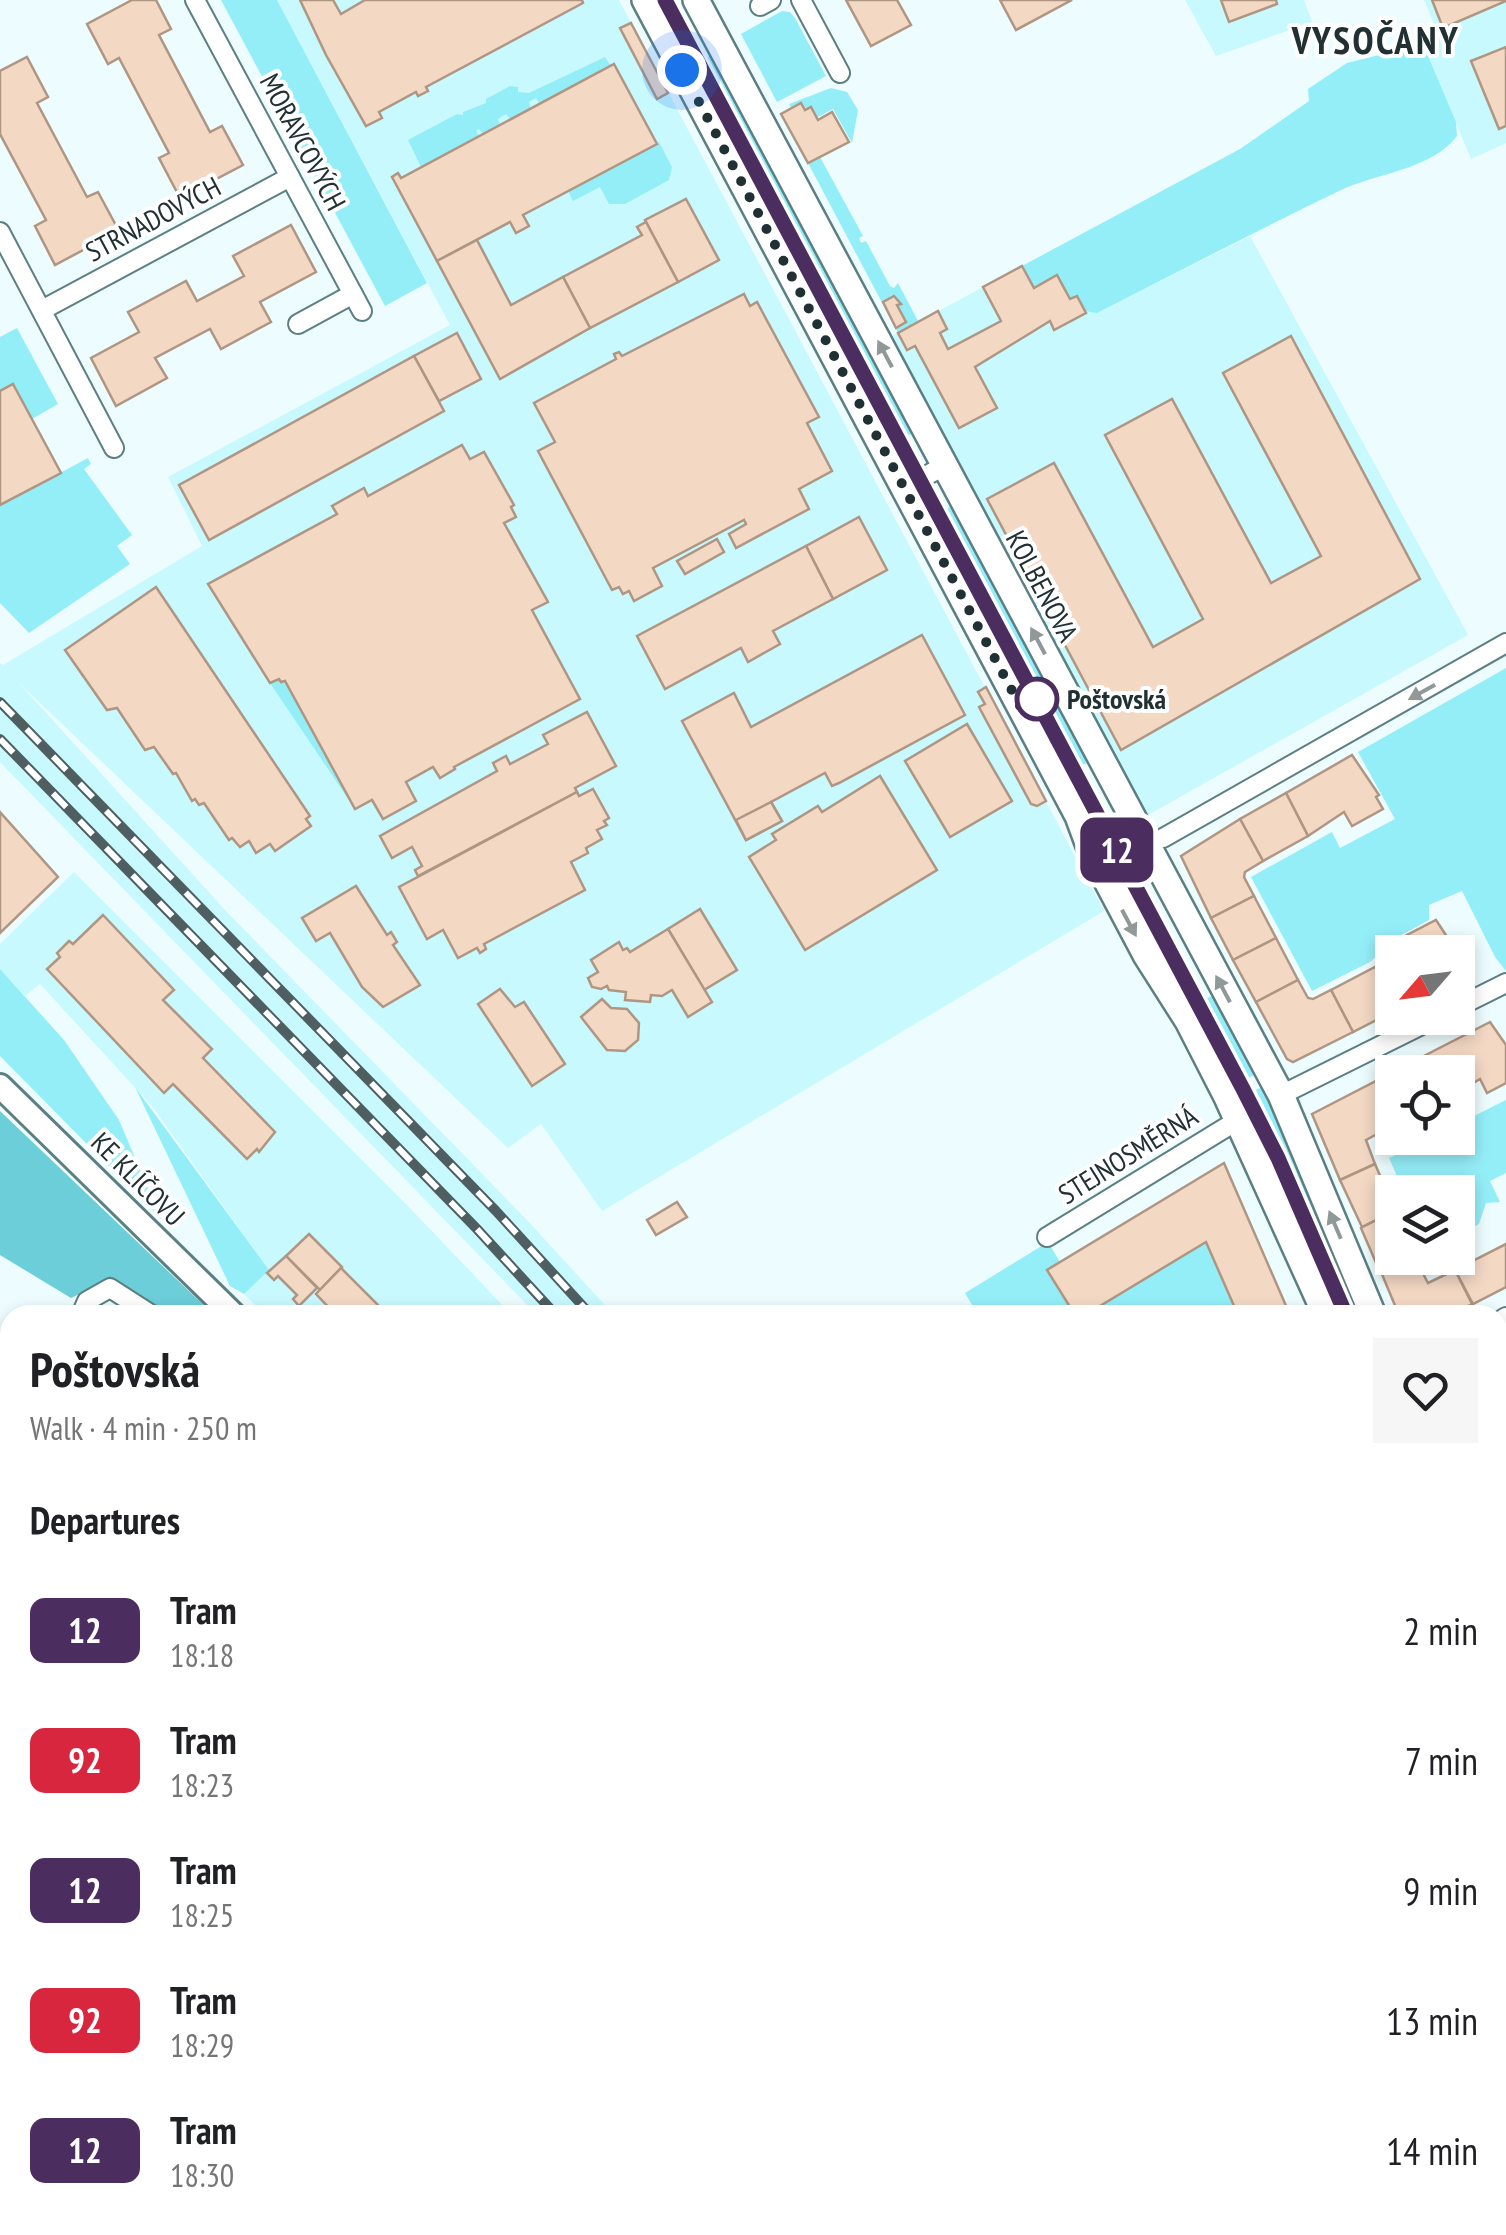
<!DOCTYPE html>
<meta charset="utf-8">
<style>
body{margin:0;font-family:"PT Sans Narrow",sans-serif;background:#f6f6f6;color:#202124;height:100vh;display:flex;flex-direction:column;font-size:38px;white-space:nowrap}
*{box-sizing:border-box;margin:0}
p{font-size:32px;color:#757577}
.icon{flex:none;width:55px;height:55px;fill:none;stroke:currentColor;stroke-width:2;stroke-linecap:round;stroke-linejoin:round}
.map{position:relative;flex:1;overflow:hidden}
.panel{position:absolute;left:0px;top:1305px;width:1508px;height:930px;display:flex;flex-direction:column;background:#fff;border-radius:30px 30px 0 0;box-shadow:0 5px 15px #0003}
.panel>*{flex:none}
.badge{padding:0 20px;border-radius:15px;font-size:35px;line-height:65px}
.needle{width:65px;rotate:242deg}
.fabs{position:absolute;left:1375px;top:935px;display:grid;gap:20px}
.fabs a{display:grid;place-items:center;width:100px;height:100px;border-radius:0px;background:#fff;box-shadow:0 5px 15px #0003;font-size:50px}
.you{position:absolute;width:50px;height:50px;margin:-25px;border:8px solid #fff;border-radius:50%;background:#1a73e8;box-shadow:0 0 0 15px #1a73e833}
.map>.badge{position:absolute;translate:-50% -50%;box-shadow:0 0 0 5px #fff}
h2{padding:0 30px;font-size:38px;line-height:90px}
.round{display:grid;place-items:center;flex:none;width:105px;height:105px;border-radius:0px;background:#f6f6f6}
.overview{display:flex;align-items:center;justify-content:space-between;height:170px;padding:0 30px}
h1{font-size:48px;font-weight:600;line-height:75px}
ul{padding:0;list-style:none}
li{display:flex;align-items:center;gap:30px;height:130px;padding:0 30px}
li div{flex:1}
li b{display:block;font-size:38px}
li em{font-style:normal}
li .badge{min-width:110px;font-weight:700;text-align:center}
.map>svg:first-child{display:block}
.built{fill:#c8f9ff}
.green{fill:#94eef8}
.forest{fill:#6bced8}
.building{fill:#f3d8c4;stroke:#af9683;stroke-width:2.5}
.lines{fill:none;stroke-linecap:round;stroke-linejoin:round}
.minor-casing{stroke:#5c7f83;stroke-width:22}
.tertiary-casing{stroke:#5c7f83;stroke-width:28}
.secondary-casing{stroke:#5c7f83;stroke-width:30}
.minor{stroke:#fff;stroke-width:18}
.tertiary{stroke:#fff;stroke-width:22}
.secondary{stroke:#fff;stroke-width:25}
.tram{stroke:#4f5e60;stroke-width:2.5}
.rail-casing{stroke:#4f5e60;stroke-width:10}
.rail{stroke:#fff;stroke-width:6;stroke-dasharray:19;stroke-linecap:butt}
.oneway{fill:#909898}
.line-casing{stroke:#fff;stroke-width:22}
.line{stroke:#4c2d5f;stroke-width:15}
.walk{stroke:#213032;stroke-width:10;stroke-dasharray:0 18}
.stop-dot{fill:#fff;stroke:#4c2d5f;stroke-width:5}
.labels{text-anchor:middle;stroke-width:8;stroke-linejoin:round;paint-order:stroke}
.street-label{font-size:28px;fill:#213032;stroke:#fff}
.stop-label{font-size:28px;font-weight:bold;fill:#213032;stroke:#fff;text-anchor:start}
.district-label{font-size:38px;font-weight:bold;letter-spacing:2.5px;fill:#213032;stroke:#fff}
</style>
<div class="map">
<svg width="1506" height="2235" viewBox="0 0 1506 2235">
<rect width="100%" height="100%" fill="#edfcfe"/>
<!-- built -->
<g class="built">
<polygon points="277,0 619,0 1104,911 602,1211 541,1124 508,1148 19,683 226,911 526,1219 614,1315 537,1315 0,762 0,663 3,665 202,546 168,477 450,325"/>
<polygon points="1185,0 1304,0 1312,22 1216,56"/>
<polygon points="1424,0 1506,0 1506,143 1471,159 1423,44 1438,33"/>
<polygon points="1250,236 1468,635 1148,815 890,337 1022,266 1033,287 1057,275 1097,313"/>
<polygon points="74,872 405,1203 512,1315 265,1315 244,1294 268,1269 152,1106 40,984 25,996 0,969 0,944"/>
</g>
<!-- green -->
<g class="green">
<polygon points="221,0 277,0 427,283 385,306"/>
<polygon points="782,11 790,12 795,18 826,76 777,102 741,34"/>
<path d="M1423 44 1456 122 1457 136C1431 170 1376 173 1339 191 1258 230 1178 272 1097 313 1075 312 1067 293 1057 275L1034 288 1022 266 1240 149 1309 101 1308 89 1347 63Z"/>
<polygon points="711,55 913,433 895,443 692,65"/>
<polygon points="605,57 611,66 540,104 536,98 529,102 531,109 510,119 506,114 498,119 500,125 483,134 479,129 476,131 479,136 421,167 408,140 457,114 463,115 463,112 486,103 486,99 510,86 518,87 518,92 529,93"/>
<polygon points="831,88 847,92 858,110 852,143 833,109 816,118 801,103 791,108 789,104"/>
<polygon points="659,142 672,167 669,180 625,204 609,204 600,187 573,201 568,191"/>
<polygon points="820,157 863,236 859,238 861,243 866,241 890,286 894,288 898,283 918,321 898,333 896,328 906,322 897,305 900,302 894,296 884,301 886,310 808,163"/>
<polygon points="17,328 58,404 32,419 13,384 0,391 0,337"/>
<polygon points="88,458 91,464 84,469 132,535 117,546 130,564 29,633 0,603 0,505"/>
<polygon points="952,506 1089,762 1070,771 934,516"/>
<polygon points="1506,668 1506,971 1495,957 1462,891 1429,905 1429,920 1396,938 1370,962 1312,991 1251,877 1332,832 1340,848 1395,819 1358,752"/>
<polygon points="279,679 281,682 285,681 355,809 270,683"/>
<polygon points="0,969 64,1040 119,1120 161,1219 0,1056"/>
<polygon points="1215,994 1256,1074 1234,1085 1191,1007"/>
<polygon points="135,1087 269,1270 244,1294 230,1286"/>
<polygon points="1262,1087 1361,1315 1339,1315 1241,1097"/>
<polygon points="1506,1100 1506,1173 1490,1181 1500,1202 1486,1203 1479,1224 1458,1235 1458,1192 1404,1192 1389,1158 1432,1138 1458,1138 1458,1124"/>
<polygon points="1048,1242 1060,1262 1048,1271 1075,1315 978,1315 965,1293"/>
<polygon points="1206,1242 1238,1315 1085,1315"/>
<polygon points="1191,2225 1301,2225 1305,2228 1300,2235 1202,2235 1199,2231 1196,2235"/>
</g>
<!-- forest -->
<polygon class="forest" points="0,1111 214,1315 166,1315 113,1278 71,1298 0,1255"/>
<!-- building -->
<g class="building">
<polygon points="132,0 156,0 171,29 159,35 210,132 222,126 243,165 180,198 159,158 169,153 119,58 108,64 87,24"/>
<polygon points="300,0 333,0 341,14 365,0 582,0 583,3 426,87 428,91 418,96 416,92 379,112 382,118 366,126 326,55"/>
<polygon points="846,0 897,0 911,25 871,46"/>
<polygon points="1000,0 1072,0 1016,30"/>
<polygon points="1221,0 1276,0 1277,4 1229,22"/>
<polygon points="1432,0 1506,0 1506,1 1443,28"/>
<polygon points="631,23 668,93 657,99 620,28"/>
<polygon points="1506,47 1506,126 1499,129 1471,61"/>
<polygon points="27,57 48,97 37,103 87,197 98,192 119,231 55,265 35,226 46,220 0,134 0,71"/>
<polygon points="614,64 657,144 523,215 529,226 516,233 510,222 437,261 392,177 398,173 401,178"/>
<polygon points="801,103 805,110 811,107 818,120 832,112 849,142 808,163 781,114"/>
<polygon points="686,199 719,260 678,282 645,220"/>
<polygon points="646,222 678,282 590,328 563,277 642,235 637,227"/>
<polygon points="291,225 316,272 260,302 271,322 221,349 210,329 155,358 167,378 116,406 91,358 139,332 128,312 186,281 197,301 244,276 233,256"/>
<polygon points="477,240 511,305 563,277 590,328 500,379 437,261"/>
<polygon points="1022,266 1034,288 1057,275 1070,299 1077,296 1086,313 1054,330 1050,321 975,367 997,408 959,428 915,346 907,350 898,333 938,311 947,329 940,333 948,349 1001,321 983,287"/>
<polygon points="744,294 750,306 757,302 819,417 807,423 832,471 799,489 809,509 736,548 729,534 746,524 744,520 653,568 662,586 634,601 629,591 623,594 619,587 612,590 538,451 555,442 534,403 616,359 614,354 619,352 622,356"/>
<polygon points="894,296 901,304 897,305 906,322 896,328 883,302"/>
<polygon points="457,333 481,379 439,401 414,356"/>
<polygon points="1291,336 1420,579 1121,750 987,499 1054,463 1153,647 1203,619 1105,435 1172,399 1271,583 1321,556 1223,373"/>
<polygon points="414,356 444,411 209,540 179,485"/>
<polygon points="13,384 61,473 0,505 0,391"/>
<polygon points="462,445 470,459 484,452 514,505 511,507 516,517 504,523 548,602 532,610 580,699 454,767 455,769 440,778 433,767 406,782 416,801 383,819 372,800 355,809 285,681 281,682 279,679 270,683 208,584 337,514 332,506 364,488 368,496"/>
<polygon points="859,517 887,570 833,599 806,546"/>
<polygon points="717,539 724,552 685,574 677,561"/>
<polygon points="806,546 833,599 773,631 780,644 748,662 741,648 665,689 637,636"/>
<polygon points="156,587 310,816 306,819 311,826 275,851 270,844 256,853 249,841 240,847 232,838 229,840 204,803 199,805 195,799 192,801 176,773 173,774 154,747 145,750 117,708 107,710 65,650"/>
<polygon points="922,635 965,715 839,783 832,786 825,773 771,802 782,821 746,840 682,721 734,693 751,727"/>
<polygon points="986,687 1046,801 1037,806 1031,804 979,707 985,704 978,692"/>
<polygon points="587,712 616,766 575,788 577,792 418,876 415,870 422,866 412,847 392,858 380,836 497,771 493,763 506,756 510,764 548,744 543,735"/>
<polygon points="967,724 1012,801 950,837 905,761"/>
<polygon points="1352,755 1379,795 1376,797 1383,809 1352,826 1344,812 1308,836 1286,793"/>
<polygon points="880,776 937,870 805,950 749,857 776,840 772,834 818,806 822,812"/>
<polygon points="593,789 609,818 604,821 607,825 597,830 602,839 586,848 588,853 571,862 585,890 484,944 486,949 480,953 477,948 458,958 443,930 427,939 399,887 577,792 579,796"/>
<polygon points="1286,793 1308,836 1263,861 1240,819"/>
<polygon points="771,802 782,821 746,840 736,820"/>
<polygon points="0,812 58,877 0,933"/>
<polygon points="1240,819 1263,861 1245,872 1244,877 1254,896 1211,918 1181,856"/>
<polygon points="356,886 387,935 391,932 397,942 393,945 420,985 383,1007 362,987 330,933 316,941 302,918"/>
<polygon points="1254,896 1276,938 1233,960 1211,918"/>
<polygon points="700,909 737,970 704,990 668,929"/>
<polygon points="103,915 174,990 163,1000 212,1049 203,1058 275,1132 259,1152 257,1149 247,1159 173,1084 164,1093 47,969 60,957 57,953 69,941 73,944"/>
<polygon points="1436,920 1457,952 1408,952 1412,950 1405,936"/>
<polygon points="668,929 712,1002 688,1017 672,990 662,996 651,995 650,1002 625,1000 626,992 609,990 607,986 601,989 592,987 588,978 598,972 591,960 619,942 623,950 627,948 630,952"/>
<polygon points="1276,938 1298,980 1256,1002 1233,960"/>
<polygon points="1392,958 1392,1002 1375,967"/>
<polygon points="1375,967 1392,1002 1392,1012 1353,1032 1331,990"/>
<polygon points="1298,980 1308,998 1313,999 1331,990 1353,1032 1293,1062 1287,1059 1256,1002"/>
<polygon points="500,989 515,1007 524,1002 565,1064 532,1086 478,1004"/>
<polygon points="602,999 611,1008 627,1009 639,1023 638,1040 625,1051 607,1050 581,1017"/>
<polygon points="1490,1022 1506,1045 1506,1083 1487,1093 1480,1079 1458,1092 1458,1072 1430,1072 1422,1057"/>
<polygon points="1422,1057 1430,1072 1392,1072 1392,1113 1376,1081"/>
<polygon points="1376,1081 1392,1113 1392,1126 1366,1140 1375,1164 1340,1180 1312,1114"/>
<polygon points="1224,1163 1290,1315 1238,1315 1206,1242 1085,1315 1075,1315 1047,1270"/>
<polygon points="1375,1164 1392,1203 1392,1212 1362,1227 1340,1180"/>
<polygon points="677,1202 687,1217 656,1235 647,1220"/>
<polygon points="1392,1212 1392,1258 1415,1258 1380,1272 1361,1228"/>
<polygon points="309,1234 342,1267 320,1290 286,1256"/>
<polygon points="1506,1244 1506,1287 1473,1304 1455,1270"/>
<polygon points="286,1256 317,1288 299,1306 293,1299 297,1295 278,1276 274,1280 267,1273"/>
<polygon points="1415,1258 1428,1283 1455,1270 1472,1304 1450,1315 1399,1315 1381,1272"/>
<polygon points="341,1268 388,1315 336,1315 316,1294"/>
<polygon points="1506,1353 1506,1404 1498,1408 1498,1358"/>
<polygon points="10,1421 10,1459 0,1460 0,1422"/>
<polygon points="1498,1531 1505,1556 1502,1558 1506,1558 1506,1595 1498,1594"/>
<polygon points="10,1657 10,1689 4,1691 0,1669 5,1668 2,1659"/>
<polygon points="1506,1660 1506,1731 1498,1733 1498,1662"/>
<polygon points="1506,1731 1506,1786 1498,1743 1498,1733"/>
<polygon points="10,2151 6,2155 10,2163 10,2203 0,2185 0,2157"/>
<polygon points="804,2225 851,2225 861,2235 794,2235"/>
<polygon points="1390,2225 1441,2225 1455,2235 1397,2235 1391,2231 1383,2235"/>
</g>
<g class="lines">
<defs>
<g id="minor">
<polyline points="195,0 362,311"/>
<polyline points="801,0 840,73"/>
<polyline points="760,6 771,0"/>
<polyline points="0,232 114,448"/>
<polyline points="42,310 290,177"/>
<polyline points="298,324 353,294"/>
<polyline points="905,487 944,466"/>
<polyline points="1163,838 1506,643"/>
<polyline points="1458,1007 1506,983"/>
<polyline points="1281,1095 1436,1018"/>
<polyline points="1047,1237 1238,1120"/>
<polyline points="81,1315 87,1301 110,1288 152,1315"/>
<polyline points="1498,1322 1506,1317"/>
<polyline points="0,1501 10,1503"/>
<polyline points="1498,1626 1506,1625"/>
<polyline points="0,1770 10,1841"/>
<polyline points="0,2023 10,2026"/>
<polyline points="1498,2212 1506,2218"/>
<polyline points="88,2225 94,2235"/>
<polyline points="334,2225 340,2235"/>
<polyline points="932,2235 942,2225"/>
</g>
<g id="tertiary">
<polyline points="0,1086 234,1315"/>
<polyline points="1076,2225 1082,2235"/>
</g>
<g id="secondary">
<polyline points="645,0 1078,816 1091,851 1146,955 1188,1021 1227,1097 1326,1315"/>
<polyline points="696,0 1281,1095 1373,1315"/>
<polyline points="1498,1863 1506,1905"/>
<polyline points="1498,2074 1506,2094"/>
</g>
</defs>
<!-- minor casing -->
<use href="#minor" class="minor-casing"/>
<!-- tertiary casing -->
<use href="#tertiary" class="tertiary-casing"/>
<!-- secondary casing -->
<use href="#secondary" class="secondary-casing"/>
<!-- minor -->
<use href="#minor" class="minor"/>
<!-- tertiary -->
<use href="#tertiary" class="tertiary"/>
<!-- secondary -->
<use href="#secondary" class="secondary"/>
<!-- tram -->
<g class="tram">
<polyline points="665,0 1243,1089 1278,1158 1346,1315"/>
<polyline points="1498,1959 1506,1999"/>
<polyline points="1498,2006 1506,2043"/>
<polyline points="1498,2077 1506,2079"/>
<polyline points="1476,2225 1491,2235"/>
</g>
<defs>
<g id="rail">
<polyline points="0,702 496,1211 591,1315"/>
<polyline points="0,739 477,1229 556,1315"/>
<polyline points="1150,2225 1156,2235"/>
</g>
</defs>
<!-- rail casing -->
<use href="#rail" class="rail-casing"/>
<!-- rail -->
<use href="#rail" class="rail"/>
</g>
<!-- one-way arrows -->
<defs><path id="oneway-solid" d="M-6-.8H1V-3.2L6.5 0L1 3.2V.8H-6Z" transform="scale(2.5)"/></defs>
<g class="oneway">
<use href="#oneway-solid" transform="translate(885 354) rotate(-118)"/>
<use href="#oneway-solid" transform="translate(1038 641) rotate(-118)"/>
<use href="#oneway-solid" transform="translate(1422 692) rotate(151)"/>
<use href="#oneway-solid" transform="translate(1129 923) rotate(62)"/>
<use href="#oneway-solid" transform="translate(1223 989) rotate(-118)"/>
<use href="#oneway-solid" transform="translate(1335 1225) rotate(-113)"/>
</g>
<g class="lines">
<defs>
<polyline id="line" points="665,0 1243,1089 1278,1158 1346,1315"/>
</defs>
<!-- line casing -->
<use href="#line" class="line-casing"/>
<!-- line -->
<use href="#line" class="line"/>
<!-- walk -->
<polyline class="walk" points="682,70 1026,717 1037,699"/>
</g>
<!-- markers -->
<circle class="stop-dot" cx="1037" cy="699" r="20"/>
<g class="labels">
<!-- street labels -->
<g class="street-label">
<text transform="translate(303 142) rotate(62)" y="10">MORAVCOVÝCH</text>
<text transform="translate(153 219) rotate(-28)" y="10">STRNADOVÝCH</text>
<text transform="translate(1042 586) rotate(62)" y="10">KOLBENOVA</text>
<text transform="translate(1128 1155) rotate(-32)" y="10">STEJNOSMĚRNÁ</text>
<text transform="translate(138 1179) rotate(45)" y="10">KE KLÍČOVU</text>
</g>
<!-- stop labels -->
<g class="stop-label">
<text x="1067" y="709">Poštovská</text>
</g>
<!-- district labels -->
<g class="district-label">
<text x="1376" y="54">VYSOČANY</text>
</g>
</g>
</svg>
<div class="fabs">
<a><svg class="needle" viewBox="-14 -14 28 28"><path d="M0-13l5 13h-10z" fill="#e53935"/><path d="M0 13l5-13h-10z" fill="#757577"/></svg></a>
<a><svg class="icon" aria-label="locate" viewBox="0 0 24 24"><circle cx="12" cy="12" r="6"/><path d="M12 2v4M12 18v4M2 12h4M18 12h4"/></svg></a>
<a><svg class="icon" aria-label="layers" viewBox="0 0 24 24"><path d="M12 4l9 5-9 5-9-5zM3 14l9 5 9-5"/></svg></a>
</div>
<div class="you" style="left:682px;top:70px"></div>
<b class="badge" style="left:1117px;top:850px;background:#4c2d5f;color:#fff">12</b>
<section class="panel">
<div class="overview"><div><h1>Poštovská</h1><p>Walk · 4 min · 250 m</p></div><a class="round"><svg class="icon" aria-label="heart" viewBox="0 0 24 24"><path d="M12 20l-8-8c-3-5 5-10 8-4 3-6 11-1 8 4z"/></svg></a></div>
<h2>Departures</h2>
<ul>
<li><span class="badge" style="background:#4c2d5f;color:#fff">12</span><div><b>Tram</b><p>18:18</p></div><em>2 min</em></li>
<li><span class="badge" style="background:#d7263d;color:#fff">92</span><div><b>Tram</b><p>18:23</p></div><em>7 min</em></li>
<li><span class="badge" style="background:#4c2d5f;color:#fff">12</span><div><b>Tram</b><p>18:25</p></div><em>9 min</em></li>
<li><span class="badge" style="background:#d7263d;color:#fff">92</span><div><b>Tram</b><p>18:29</p></div><em>13 min</em></li>
<li><span class="badge" style="background:#4c2d5f;color:#fff">12</span><div><b>Tram</b><p>18:30</p></div><em>14 min</em></li>
</ul>
</section>
</div>
